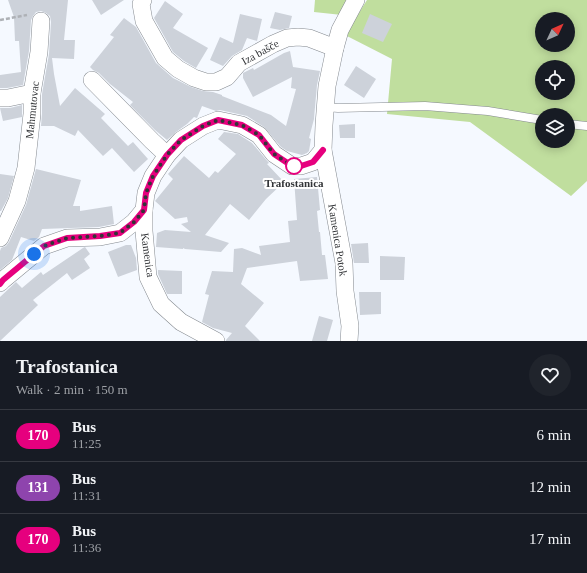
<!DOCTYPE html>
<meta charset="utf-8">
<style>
body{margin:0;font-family:Georgia,serif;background:#20242c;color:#f1f3f6;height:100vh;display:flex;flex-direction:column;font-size:15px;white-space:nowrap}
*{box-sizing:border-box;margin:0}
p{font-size:13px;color:#9ea1a6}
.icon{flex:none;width:22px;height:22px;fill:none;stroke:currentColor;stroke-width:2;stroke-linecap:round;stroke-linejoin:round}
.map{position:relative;height:341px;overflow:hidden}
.details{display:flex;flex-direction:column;background:#171b24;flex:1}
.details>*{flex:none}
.badge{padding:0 8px;border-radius:13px;font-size:14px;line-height:26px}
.needle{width:26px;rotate:46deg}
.tools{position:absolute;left:535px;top:12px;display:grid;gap:8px}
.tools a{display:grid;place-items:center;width:40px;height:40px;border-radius:50%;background:#171b24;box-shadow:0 2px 10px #0003;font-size:20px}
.you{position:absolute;width:20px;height:20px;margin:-10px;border:3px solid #fff;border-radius:50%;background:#1a73e8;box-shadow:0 0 0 6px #1a73e833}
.map>.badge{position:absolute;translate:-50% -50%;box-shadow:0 0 0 2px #fff}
.round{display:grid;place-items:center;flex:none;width:42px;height:42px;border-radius:21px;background:#20242c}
.overview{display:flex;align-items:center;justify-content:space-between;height:68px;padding:0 16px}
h1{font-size:19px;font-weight:700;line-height:30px}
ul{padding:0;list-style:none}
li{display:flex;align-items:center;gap:12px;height:52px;padding:0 16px;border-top:1px solid #363941}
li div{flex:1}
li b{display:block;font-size:15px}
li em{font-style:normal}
li .badge{min-width:44px;font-weight:700;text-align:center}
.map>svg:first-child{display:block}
.green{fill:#c0de9e;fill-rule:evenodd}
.building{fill:#cdd2da}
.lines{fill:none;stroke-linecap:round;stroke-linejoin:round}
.service-casing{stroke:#84898f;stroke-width:9}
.minor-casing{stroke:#84898f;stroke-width:18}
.path{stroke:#aeb1b6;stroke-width:2.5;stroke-dasharray:4 2;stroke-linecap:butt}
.service{stroke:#fff;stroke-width:8}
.minor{stroke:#fff;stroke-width:17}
.line-casing{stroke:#fff;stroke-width:9}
.line{stroke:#e6007e;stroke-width:6}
.walk{stroke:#323437;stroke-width:4;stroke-dasharray:0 7.2}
.stop-dot{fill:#fff;stroke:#e6007e;stroke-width:2}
.labels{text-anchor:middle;stroke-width:4;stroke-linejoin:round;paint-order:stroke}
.street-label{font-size:11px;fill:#323437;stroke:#fff}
.stop-label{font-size:11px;font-weight:bold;fill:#323437;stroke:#fff}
</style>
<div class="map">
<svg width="587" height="341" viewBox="0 0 587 341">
<rect width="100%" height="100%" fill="#f5f9ff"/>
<!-- green -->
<g class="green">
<polygon points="315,0 351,0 342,15 314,12"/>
<path d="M367 0H587V181L571 196 470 122 387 114 392 59 345 35ZM542 19H568V45H542ZM542 67H568V93H542ZM542 115H568V141H542Z"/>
</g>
<!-- building -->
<g class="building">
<polygon points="8,0 68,0 64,40 75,40 74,59 52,58 54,74 60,106 75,88 105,114 101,118 128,146 133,142 148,159 134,172 112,148 103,156 78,130 75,136 54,126 41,126 42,114 42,94 49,54 51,22 50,16 46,13 41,11 36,12 33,16 31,20 29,51 23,85 7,88 0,88 0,75 21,72 19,41 15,41 14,17"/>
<polygon points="92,0 124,0 101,15"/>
<polygon points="165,1 183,14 173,28 208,48 196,68 184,61 173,52 154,18"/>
<polygon points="275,12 292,16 289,28 280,30 270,28"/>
<polygon points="240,14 262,19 257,41 247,38 242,50 232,56 223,66 210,60 220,37 233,43"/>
<polygon points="370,14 392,24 383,42 362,33"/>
<polygon points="124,18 136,27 156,63 173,78 191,87 203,91 213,92 222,95 222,96 271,115 286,126 296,89 291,88 292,77 253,97 243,78 243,73 253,68 254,70 284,53 290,51 293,67 320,71 317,85 314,118 314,119 309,138 311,139 309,151 307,153 302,155 287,151 281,147 264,127 247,116 220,110 216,111 202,106 197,118 194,117 187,124 176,132 167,140 155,130 130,105 133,102 110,84 99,73 93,70 90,67 114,37 110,35"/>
<polygon points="356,66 376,79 364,98 344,85"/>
<polygon points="22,105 22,117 3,121 0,108 10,108"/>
<polygon points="355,124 355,138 340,138 339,125"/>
<polygon points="224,132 238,134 252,143 269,163 267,164 284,182 266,199 249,220 230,204 205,235 229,243 221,252 185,249 183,248 183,249 156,247 157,233 165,230 191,232 181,224 188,222 187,217 175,219 155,201 173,179 168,174 184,156 209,178 215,171 218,173 236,154 218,139"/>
<polygon points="36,169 81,180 73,206 80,206 80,211 112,206 114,224 99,227 42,229 39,237 34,241 21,237 12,260 0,270 0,251 1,248 6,246 9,242 26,205"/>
<polygon points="0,174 14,176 8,198 1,211 0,211"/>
<polygon points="317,177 320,210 317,211 319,232 320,232 322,255 325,255 328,279 300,281 297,261 247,268 241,284 264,303 245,326 260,341 226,341 226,340 232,333 213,328 202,322 209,295 205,294 212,271 233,272 234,249 242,248 261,255 259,246 290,242 288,221 297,220 294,179"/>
<polygon points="368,243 369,263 354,263 351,244"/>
<polygon points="126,245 131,245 136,258 137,270 118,277 108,252"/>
<polygon points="85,247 90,254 84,259 90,268 72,280 67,273 33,300 38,305 0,341 0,297 16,282 22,288 41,272 43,275 83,248"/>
<polygon points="380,256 405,257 404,280 380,280"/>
<polygon points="158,270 182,271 182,294 167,294 158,274"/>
<polygon points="359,292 381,292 381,314 360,315"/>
<polygon points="319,316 333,320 327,341 312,341"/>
</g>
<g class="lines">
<defs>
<g id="service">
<polyline points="325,107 338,108 425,106 488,111 542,120"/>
<polyline points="568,124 587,126"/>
</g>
<g id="minor">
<polyline points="143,0 141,4 144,21 165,58 178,69 194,78 206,82 216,82 227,77 239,63 273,44 287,38 298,37 309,38 335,48"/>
<polyline points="92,80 152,141 167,155"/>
<polyline points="0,98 8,98 32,93"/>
<polyline points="0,238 17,201 26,168 32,114 32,93 39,52 41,21"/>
<polyline points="0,283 3,280 44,246 67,238 100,237 120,233 134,222 144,210"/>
<polyline points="216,341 181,322 161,304 148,277 144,231 144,210 146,193 153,176 167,155 181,140 203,126 218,120 242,125 259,135 274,154 292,166 301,166 313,162 323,150"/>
<polyline points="349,341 350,326 345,291 344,263 323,150 324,125 327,86 335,48 340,30 356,0"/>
</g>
</defs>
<!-- service casing -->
<use href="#service" class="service-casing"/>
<!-- minor casing -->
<use href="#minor" class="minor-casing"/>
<!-- path -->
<polyline class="path" points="0,20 27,15"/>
<!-- service -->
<use href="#service" class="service"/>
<!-- minor -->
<use href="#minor" class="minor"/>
</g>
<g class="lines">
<defs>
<polyline id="line" points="0,284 3,280 44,246 67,238 100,236 120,233 134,222 144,210 146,193 153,176 167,155 181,140 203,126 218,120 242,125 259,135 274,154 292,166 301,166 313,162 323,150"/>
</defs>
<!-- line casing -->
<use href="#line" class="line-casing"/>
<!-- line -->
<use href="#line" class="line"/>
<!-- walk -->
<polyline class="walk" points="34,254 44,246 67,238 100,236 120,233 134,222 144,210 146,193 153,176 167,155 181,140 203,126 218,120 242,125 259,135 274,154 292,166 294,166"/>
</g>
<!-- markers -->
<circle class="stop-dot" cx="294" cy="166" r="8"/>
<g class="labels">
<!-- street labels -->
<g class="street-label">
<text transform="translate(260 52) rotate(-29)" y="4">Iza bašče</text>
<text transform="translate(32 110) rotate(-84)" y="4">Mahmutovac</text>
<text transform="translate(338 240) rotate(81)" y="4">Kamenica Potok</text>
<text transform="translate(148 255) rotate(82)" y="4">Kamenica</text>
</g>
<!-- stop labels -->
<g class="stop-label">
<text x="294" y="187">Trafostanica</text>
</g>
</g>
</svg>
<div class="tools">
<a><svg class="needle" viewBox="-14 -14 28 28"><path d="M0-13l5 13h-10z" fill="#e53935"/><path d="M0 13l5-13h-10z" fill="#9ea1a6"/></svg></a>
<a><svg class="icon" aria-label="locate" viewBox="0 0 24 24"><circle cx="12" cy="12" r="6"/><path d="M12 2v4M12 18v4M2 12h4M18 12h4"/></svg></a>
<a><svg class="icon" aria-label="layers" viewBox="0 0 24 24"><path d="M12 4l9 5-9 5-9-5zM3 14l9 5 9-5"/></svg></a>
</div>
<div class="you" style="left:34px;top:254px"></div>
</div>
<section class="details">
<div class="overview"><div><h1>Trafostanica</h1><p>Walk · 2 min · 150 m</p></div><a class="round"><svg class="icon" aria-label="heart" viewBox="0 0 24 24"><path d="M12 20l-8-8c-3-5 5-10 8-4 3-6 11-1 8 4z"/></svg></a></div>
<ul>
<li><span class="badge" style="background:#e6007e;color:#fff">170</span><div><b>Bus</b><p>11:25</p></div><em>6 min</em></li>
<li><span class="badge" style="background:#8e44ad;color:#fff">131</span><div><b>Bus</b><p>11:31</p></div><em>12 min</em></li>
<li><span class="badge" style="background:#e6007e;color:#fff">170</span><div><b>Bus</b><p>11:36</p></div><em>17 min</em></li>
</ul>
</section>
